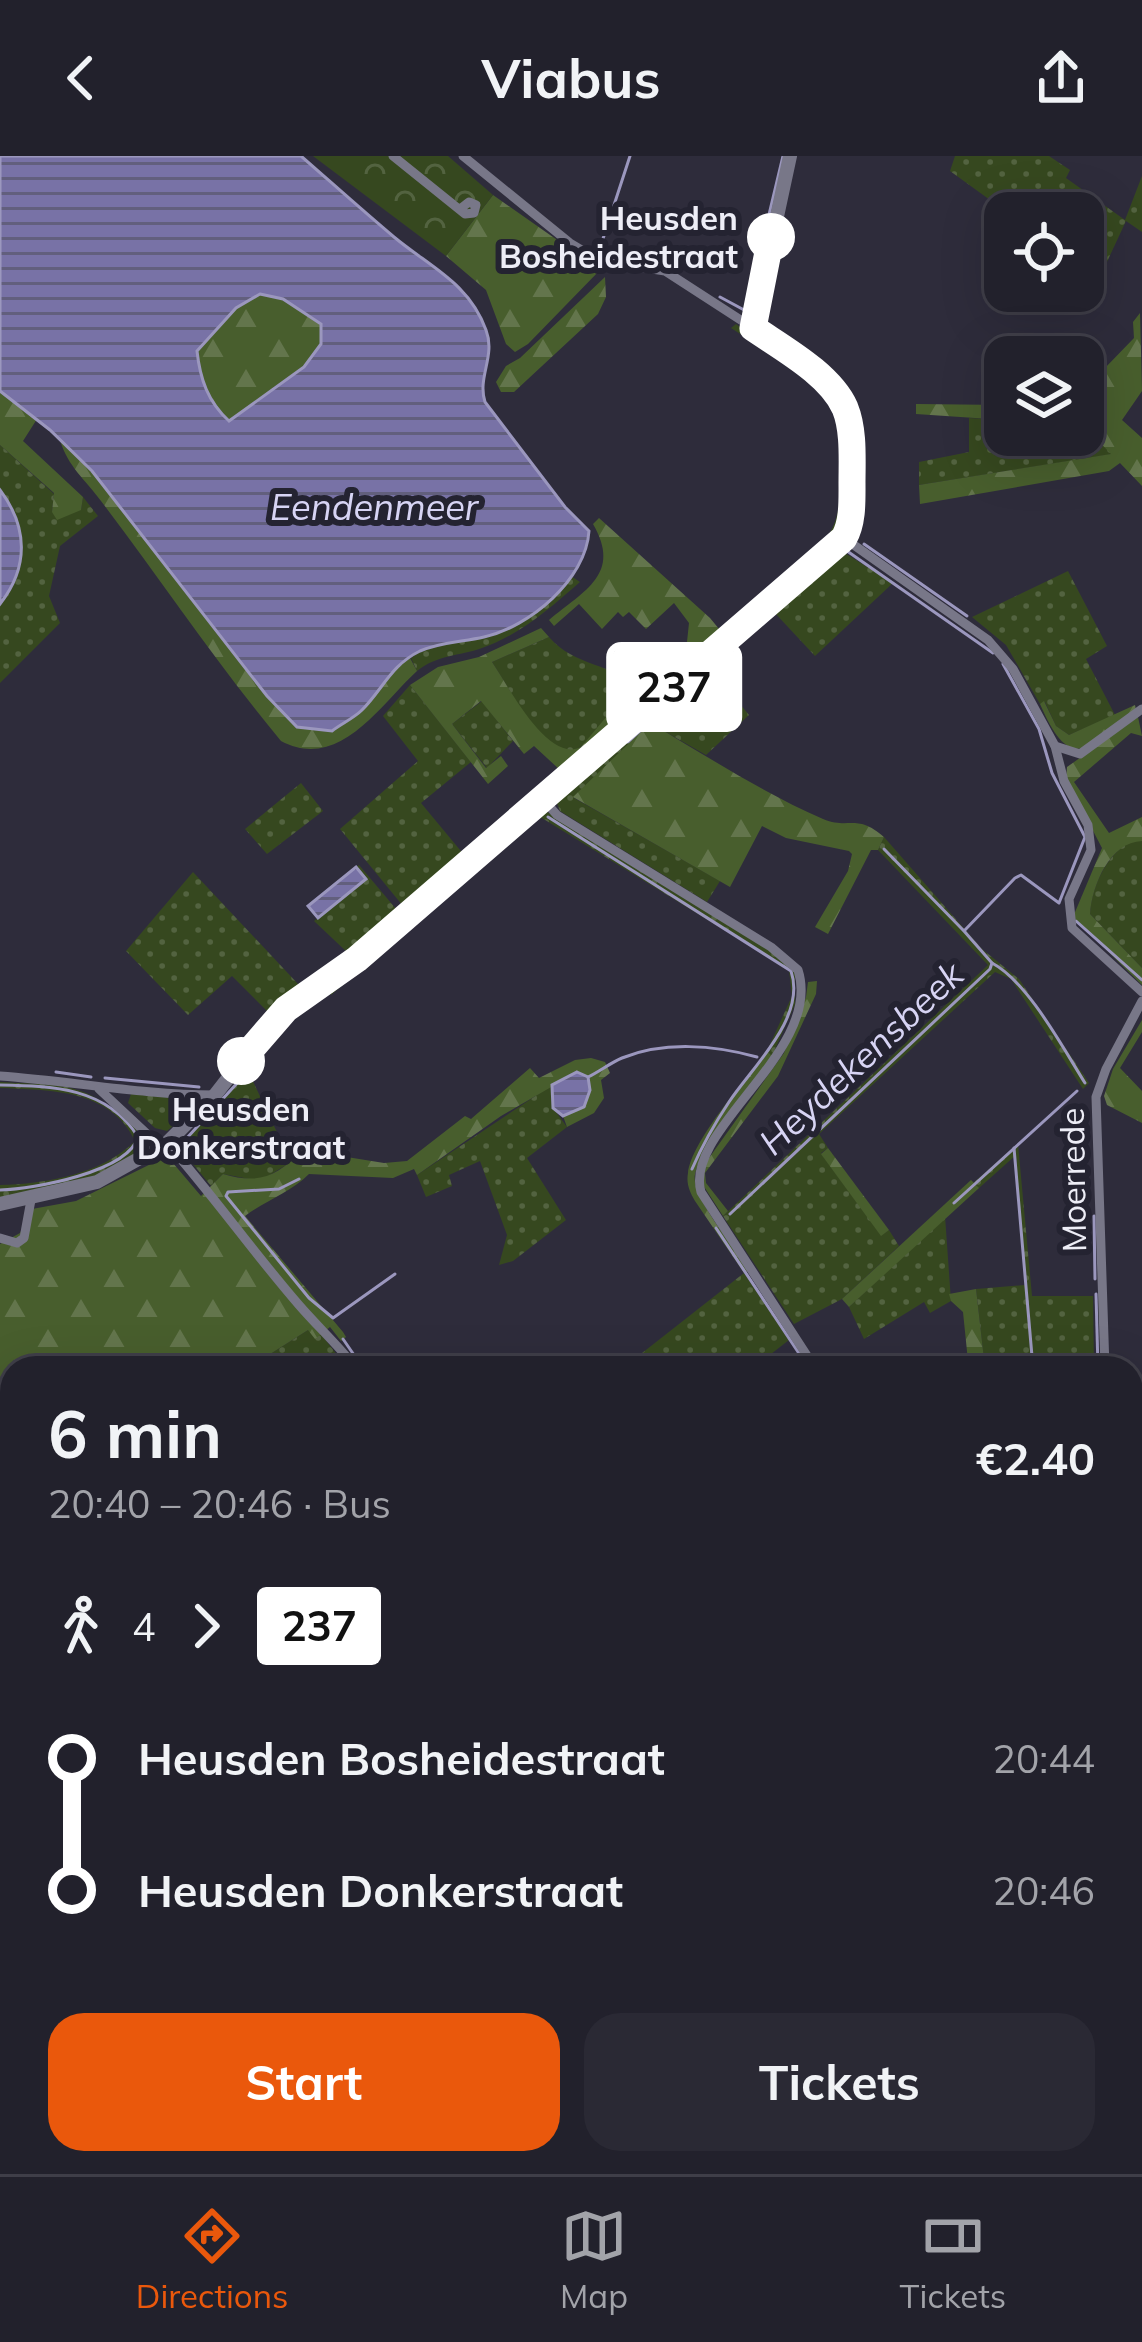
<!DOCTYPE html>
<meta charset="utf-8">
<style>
body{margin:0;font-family:Mulish,sans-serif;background:#2a2934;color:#f1f3f6;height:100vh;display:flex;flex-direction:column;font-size:45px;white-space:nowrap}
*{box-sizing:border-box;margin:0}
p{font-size:39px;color:#a2a3a9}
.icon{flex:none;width:66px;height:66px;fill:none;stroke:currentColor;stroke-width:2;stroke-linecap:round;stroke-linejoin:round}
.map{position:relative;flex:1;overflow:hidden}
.sheet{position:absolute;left:0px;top:1200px;width:1143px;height:819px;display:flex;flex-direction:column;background:#22212c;border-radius:36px 36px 0 0;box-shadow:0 12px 48px #0002,0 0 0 3px #3f3e48}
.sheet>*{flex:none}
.badge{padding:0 24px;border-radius:9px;font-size:42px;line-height:78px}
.buttons{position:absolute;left:984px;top:36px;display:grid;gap:24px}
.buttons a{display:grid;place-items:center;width:120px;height:120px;border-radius:24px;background:#22212c;box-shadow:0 12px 48px #0002,0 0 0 3px #3f3e48;font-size:60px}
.map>.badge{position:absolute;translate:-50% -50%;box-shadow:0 0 0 6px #fff}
.legs{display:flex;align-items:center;gap:18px;height:132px;padding:0 48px;font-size:39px}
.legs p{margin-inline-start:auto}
.summary{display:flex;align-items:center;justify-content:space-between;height:204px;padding:0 48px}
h1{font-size:66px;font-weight:700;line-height:90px}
.action{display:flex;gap:24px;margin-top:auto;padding:24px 48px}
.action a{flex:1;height:138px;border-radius:36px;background:#ea580c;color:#fff;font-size:48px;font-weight:700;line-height:138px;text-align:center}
.action a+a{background:#2a2934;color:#f1f3f6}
ul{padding:0 48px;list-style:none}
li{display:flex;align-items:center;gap:42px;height:132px;font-size:45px}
li i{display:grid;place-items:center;width:18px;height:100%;margin:0 15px;background:currentColor}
li i::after{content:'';width:30px;height:30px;margin:-15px;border:9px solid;border-radius:50%;background:#22212c}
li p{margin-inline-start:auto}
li:first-child i{background:linear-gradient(#0000 50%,currentColor 0)}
li:last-child i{background:linear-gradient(currentColor 50%,#0000 0)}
header{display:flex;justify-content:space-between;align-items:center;height:156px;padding:0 48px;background:#22212c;font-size:54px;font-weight:700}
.menu{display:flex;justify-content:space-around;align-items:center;height:168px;border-top:3px solid #3f3e48;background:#22212c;font-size:33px;color:#a2a3a9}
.menu a{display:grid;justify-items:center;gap:6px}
.menu .current{color:#ea580c}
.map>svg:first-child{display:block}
.grass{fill:url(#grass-dots)}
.forest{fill:url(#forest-firs)}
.park{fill:url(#park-crowns)}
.water{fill:url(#water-rules);stroke:#9b97be;stroke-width:3;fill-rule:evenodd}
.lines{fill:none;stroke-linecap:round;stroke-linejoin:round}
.stream{stroke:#9b97be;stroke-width:3}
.street{stroke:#787788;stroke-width:9}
.secondary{stroke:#787788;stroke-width:14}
.highway{stroke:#709739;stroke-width:18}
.line-1-casing{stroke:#fff;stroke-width:27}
.line-1{stroke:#fff;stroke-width:18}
.stop-1-dot{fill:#fff;stroke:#fff;stroke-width:6}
.labels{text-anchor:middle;stroke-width:12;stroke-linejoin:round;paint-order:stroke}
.stop-label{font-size:33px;font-weight:bold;fill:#ededf6;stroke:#242331;text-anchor:end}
.street-label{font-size:33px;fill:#ededf6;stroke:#242331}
.water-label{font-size:36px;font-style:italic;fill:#d7d4f4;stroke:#242331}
</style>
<header><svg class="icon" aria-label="back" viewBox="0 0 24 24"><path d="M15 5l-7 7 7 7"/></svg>Viabus<svg class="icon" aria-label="share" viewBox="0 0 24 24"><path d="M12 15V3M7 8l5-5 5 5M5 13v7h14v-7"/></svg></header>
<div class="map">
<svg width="1142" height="2018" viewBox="0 0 1142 2018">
<defs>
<pattern id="grass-dots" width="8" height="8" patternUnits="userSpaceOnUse" patternTransform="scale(3)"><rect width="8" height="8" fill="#36481f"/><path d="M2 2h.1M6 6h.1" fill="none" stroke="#536340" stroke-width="1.8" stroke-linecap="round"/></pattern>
<pattern id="forest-firs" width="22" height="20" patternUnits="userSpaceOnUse" patternTransform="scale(3)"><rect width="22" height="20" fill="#485e2d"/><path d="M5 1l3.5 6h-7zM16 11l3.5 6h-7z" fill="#63754c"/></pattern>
<pattern id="park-crowns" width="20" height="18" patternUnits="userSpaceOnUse" patternTransform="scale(3)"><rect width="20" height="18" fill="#36481f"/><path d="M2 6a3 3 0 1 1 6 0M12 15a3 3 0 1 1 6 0" fill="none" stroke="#536340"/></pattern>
<pattern id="water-rules" width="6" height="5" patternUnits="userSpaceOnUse" patternTransform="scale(3)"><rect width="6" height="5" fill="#7872a6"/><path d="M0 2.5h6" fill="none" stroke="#625f7d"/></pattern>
</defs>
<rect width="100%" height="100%" fill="#2e2c3b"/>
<!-- grass -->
<g class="grass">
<polygon points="955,0 1049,0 1070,14 1066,22 1125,64 1142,20 1142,76 1126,65 1099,123 1083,112 1083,57 1008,57 950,15"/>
<path d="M736 168 826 235 841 260 845 290 842 368 832 386 724 479 722 474 826 383C840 363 840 344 840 320 841 302 842 281 837 263 827 221 764 194 731 172Z"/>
<polygon points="969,262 1005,264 1005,279 1083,279 1083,269 1086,270 1113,298 919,329 919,306 969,296"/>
<polygon points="0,289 54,338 52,356 81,354 83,341 98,360 60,390 49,440 60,467 0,527 0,448 11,433 10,347 0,334"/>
<polygon points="843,396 893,427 815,500 774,456"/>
<polygon points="1068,415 1107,490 1086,503 1115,559 1069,579 1056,570 1045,546 1040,548 1006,489 972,461"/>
<path d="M571 420 580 426C550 452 520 479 482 492 459 500 437 499 417 515L411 502 419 496C477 478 534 475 571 420Z"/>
<path d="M549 481C575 511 611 506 638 533 609 548 600 582 572 596 536 591 511 534 492 506Z"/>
<polygon points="707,508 749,559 706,599 650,567 574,642 720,725 707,746 560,655 555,642"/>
<polygon points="410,529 471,606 421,647 465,700 414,747 403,750 340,673 418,605 383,560"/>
<polygon points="482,545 513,585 487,612 452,568"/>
<polygon points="301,627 323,655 267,698 245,673"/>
<polygon points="539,651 774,796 795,816 795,848 772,900 767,895 792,840 789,814 537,659 331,839 330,829"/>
<polygon points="884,681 982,793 1019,823 1089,927 1083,933 1011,823 995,816 819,978 828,992 821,997 881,1079 889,1074 899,1090 842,1143 794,1168 723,1060 988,809 878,694"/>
<path d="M1135 683 1142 685V812L1090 758C1091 730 1109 694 1135 683Z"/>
<polygon points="359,709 397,754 349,798 314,765 365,723 356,711"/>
<polygon points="193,716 299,829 268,856 232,820 188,859 126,795"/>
<polygon points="245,916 249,917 291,1006 260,1025 223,1018 211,1030 184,997 184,987"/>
<path d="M0 926C71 930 83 925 138 974L139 996 93 1021 0 1042V1029C46 1028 102 1018 135 985 111 933 49 934 0 932Z"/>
<polygon points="552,929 553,952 567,971 527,1002 566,1064 513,1105 499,1109 507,1079 480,1005 449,1019 452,1030 426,1041 417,1019"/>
<polygon points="131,938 196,944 201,946 167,975 155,972 128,947"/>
<polygon points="1018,988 1032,1140 1093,1140 1094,1212 985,1212 976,1133 1025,1129 1016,999 979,1032 973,1027"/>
<polygon points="945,1060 951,1145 930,1157 924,1146 864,1183 849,1151"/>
<polygon points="744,1117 789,1184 753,1212 623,1212"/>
<polygon points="308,1174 321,1178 347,1212 248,1212"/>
<polygon points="1131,1543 1142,1564 1142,1660 1131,1662"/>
<polygon points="0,1950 12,1987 12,2007 55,2007 59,2018 0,2018"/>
<polygon points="1131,1950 1142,1964 1142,2012 1126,2018 1058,2018 1057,2007 1131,2007"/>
</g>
<!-- forest -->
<g class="forest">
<polygon points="493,39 600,114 528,188 515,196 506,188 486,134 446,100"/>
<polygon points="605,121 606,141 598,158 514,236 501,236 496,226 506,210 520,202"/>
<path d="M260 137 283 143 321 169V188L304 211 229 265C208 245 200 223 197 195L236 152Z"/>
<polygon points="1140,157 1142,235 1122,264 1142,282 1142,330 1120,307 1109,315 920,348 919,329 1111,298 1083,269 1083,252 1092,251 1105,212 1134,182 1133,166"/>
<polygon points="0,235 37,263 23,285 83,341 81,354 57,364 52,356 54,337 0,289"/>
<polygon points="916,248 1005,249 1005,264 916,258"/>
<path d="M60 284 92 315 267 540 297 571 362 553 389 516 410 502 417 515C380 549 339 616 281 585 217 508 161 424 101 345 85 323 68 311 60 284Z"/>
<path d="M599 362 710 462 724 479 652 542 633 520 660 498 666 506 687 486 689 467 674 447 646 473 629 456 623 461 618 456 602 473 579 448 554 470 549 464C585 434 622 418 593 368Z"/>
<path d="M541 472 549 481 492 506C509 531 548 608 581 591L623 541 638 533 647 547 568 613 560 614 534 590 524 598 481 545 452 568 486 612 501 600 508 610 488 628 410 529 438 511 479 501Z"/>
<path d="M1044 545 1056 570 1069 579 1135 549 1136 554C1088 592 1071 620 1040 548Z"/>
<path d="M1138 561 1142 580 1131 577 1074 626 1109 677 1142 661V685C1110 686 1092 729 1090 758L1142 812V829L1073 761 1102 692 1066 623 1067 611Z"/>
<path d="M650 567C707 600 763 637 823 663 849 674 856 657 884 681L878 694H871L828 778 815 771 848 715 852 698 849 695 786 682 762 670 730 731 573 641Z"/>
<polygon points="817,825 816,838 778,920 705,1017 706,1027 728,1055 723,1060 703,1029 704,1009 784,897 806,841 808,826"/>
<polygon points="1142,864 1142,876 1120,912 1142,935 1142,967 1107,949 1104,940 1113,913"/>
<path d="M767 895 772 900C755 925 690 999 695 1026 699 1050 735 1092 749 1114L744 1117 695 1045C690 1036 686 1028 688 1017 692 984 746 924 767 895Z"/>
<path d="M591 902 605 906 610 917 601 924 604 942 594 957 567 971 563 960 574 956 577 916 501 960 417 1019 414 1013 393 1022 309 1018C290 1037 266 1044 245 1060L343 1176 346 1181 341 1185 330 1171 315 1183 308 1174 248 1212H12V1644L0 1627V1088L20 1077 32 1053 76 1045 167 1000 201 1040 223 1018C260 1029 277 1020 303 994L384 1007 407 1005 465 960 471 963 530 912 539 922 575 904Z"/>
<polygon points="828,992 889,1074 881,1080 821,998"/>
<polygon points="971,1024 979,1032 849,1151 842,1143"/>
<polygon points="976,1133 985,1212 962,1212 968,1205 963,1156 951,1145 949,1138"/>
</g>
<!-- park -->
<polygon class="park" points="313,0 448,0 493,39 446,100"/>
<!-- water -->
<g class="water">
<path d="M0 0H301C332 27 363 55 394 81 430 111 469 127 486 174 496 200 477 221 485 246L565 351 589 375C586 424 529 471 484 481 462 486 441 486 420 495 391 509 383 533 362 554 354 562 341 568 332 575L297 571 267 540 92 315 50 274 0 235ZM260 138 283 143 321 168V188L304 211 229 265C208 246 200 223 197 195L236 152Z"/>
<path d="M0 334C28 371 29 411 0 448Z"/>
<polygon points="356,711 366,723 318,762 308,750"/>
<polygon points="577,916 588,921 590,934 584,951 563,960 553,952 552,929"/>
</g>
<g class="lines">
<!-- stream -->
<g class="stream">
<polyline points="600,92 630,0"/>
<polyline points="720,141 746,155 783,0"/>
<path d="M781 182C825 212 851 223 859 279"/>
<polyline points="860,293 861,333"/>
<polyline points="858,378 861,347"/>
<polyline points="864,388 967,460"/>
<polyline points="847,395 993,497"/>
<polyline points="628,586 700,520"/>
<path d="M548 661 791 815C807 862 751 912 729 946 715 967 702 990 692 1013"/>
<polyline points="884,693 963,774"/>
<polyline points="412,745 463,700"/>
<polyline points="1076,765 1142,824"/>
<polyline points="393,782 445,736"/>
<polyline points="349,799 392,763"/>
<polyline points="367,806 386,788"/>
<path d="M992 807C1028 826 1063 892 1085 927"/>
<polyline points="332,835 360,811"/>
<polyline points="56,916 91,921"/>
<path d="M588 921C599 916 610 907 622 902 664 885 714 889 757 901"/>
<polyline points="105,922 199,931"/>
<path d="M0 929C52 930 107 931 138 981 128 1016 34 1033 0 1034"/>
<polyline points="1014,992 1033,1212"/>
<polyline points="188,1000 186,983 240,924"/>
<polyline points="299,1023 279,1033 228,1036 226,1040 309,1142 333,1162 395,1118"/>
<polyline points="954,1047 1077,935"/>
<polyline points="730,1058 990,813 992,807 964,775 1015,722 1021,719 1059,747 1085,681 1052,617 1039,573 1003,508"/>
<polyline points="1094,1060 1095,1123"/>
<polyline points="716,1072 808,1211"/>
<polyline points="1096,1138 1098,1212"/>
<polyline points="343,1183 363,1212"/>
<polyline points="1131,1357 1137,1356"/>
<polyline points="0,1639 12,1655"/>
<polyline points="1056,2007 1057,2018"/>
<polyline points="1112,2018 1137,2009 1142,2011"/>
</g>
<!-- street -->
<g class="street">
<polyline points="393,0 465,58 474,57 476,49 469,46 460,53"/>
<polyline points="463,0 570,87 600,105 665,115 753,172"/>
<polyline points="844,382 988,484 1013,513 1055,590 1064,625 1088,669 1091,694 1069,743 1072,772 1142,836"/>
<polyline points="1055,590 1080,598 1142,553"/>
<path d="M542 642 557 659 771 791 798 814C824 894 683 974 701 1036L815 1212"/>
<path d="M0 920C72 925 142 939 215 939"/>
<polyline points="99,933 161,991"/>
<path d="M167 987C213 1039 253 1096 299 1149 318 1171 338 1189 356 1212"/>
<polyline points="0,1082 17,1087 24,1082 31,1044"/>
<polyline points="1105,1212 1096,941 1106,913 1142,845"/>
<polyline points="1131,1349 1142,1348"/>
<polyline points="0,1811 12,1802"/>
<polyline points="0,1930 12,1927"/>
<polyline points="404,2007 408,2018"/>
<polyline points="902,2018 909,2007"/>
</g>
<!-- secondary -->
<polyline class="secondary" points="0,1048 97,1026 167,987 215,939 272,866 357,803 844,382 850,365 852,336 845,252 824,226 753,172 790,0"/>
<!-- highway -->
<g class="highway">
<polyline points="0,1669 12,1685"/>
<polyline points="0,1708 12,1724"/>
<polyline points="243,2007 253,2018"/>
<polyline points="273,2007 283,2018"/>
</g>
</g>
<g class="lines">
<defs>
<path id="line-1" d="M241 905 286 853 357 803 844 382C853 366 852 345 852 327 852 303 854 274 845 252 830 218 782 192 753 172L771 81"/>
</defs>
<!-- line-1 casing -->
<use href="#line-1" class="line-1-casing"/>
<!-- line-1 -->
<use href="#line-1" class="line-1"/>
</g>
<!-- markers -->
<g class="stop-1-dot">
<circle cx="771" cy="81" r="21"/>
<circle cx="241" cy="905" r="21"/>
</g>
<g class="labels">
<!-- stop labels -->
<g class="stop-label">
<text x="738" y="74">Heusden<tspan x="738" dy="38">Bosheidestraat</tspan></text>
<text x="241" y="965" text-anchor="middle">Heusden<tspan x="241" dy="38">Donkerstraat</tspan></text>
</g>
<!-- street labels -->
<g class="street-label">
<text transform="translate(1073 1024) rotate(-91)" y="12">Moerrede</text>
</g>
<!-- water labels -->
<g class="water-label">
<text x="374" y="364">Eendenmeer</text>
<text transform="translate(861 902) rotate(-43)" y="13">Heydekensbeek</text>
</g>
</g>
</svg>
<div class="buttons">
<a><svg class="icon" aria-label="locate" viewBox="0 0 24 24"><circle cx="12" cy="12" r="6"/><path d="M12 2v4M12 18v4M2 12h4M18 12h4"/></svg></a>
<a><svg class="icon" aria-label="layers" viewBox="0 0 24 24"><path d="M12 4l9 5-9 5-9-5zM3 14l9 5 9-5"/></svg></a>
</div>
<b class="badge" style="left:674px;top:531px;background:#fff;color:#111">237</b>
<section class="sheet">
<div class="summary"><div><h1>6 min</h1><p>20:40 – 20:46 · Bus</p></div><b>€2.40</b></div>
<div class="legs"><svg class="icon" aria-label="walk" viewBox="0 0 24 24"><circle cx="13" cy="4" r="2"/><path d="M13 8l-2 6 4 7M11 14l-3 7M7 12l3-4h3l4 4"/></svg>4<svg class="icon" aria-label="forward" viewBox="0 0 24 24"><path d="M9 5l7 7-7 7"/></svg><b class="badge" style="background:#fff;color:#111">237</b></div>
<ul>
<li><i style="color:#fff"></i><b>Heusden Bosheidestraat</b><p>20:44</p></li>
<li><i style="color:#fff"></i><b>Heusden Donkerstraat</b><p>20:46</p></li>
</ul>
<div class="action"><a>Start</a><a>Tickets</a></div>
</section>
</div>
<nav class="menu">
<a class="current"><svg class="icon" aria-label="directions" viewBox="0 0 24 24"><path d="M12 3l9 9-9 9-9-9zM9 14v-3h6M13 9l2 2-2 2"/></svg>Directions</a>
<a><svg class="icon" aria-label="map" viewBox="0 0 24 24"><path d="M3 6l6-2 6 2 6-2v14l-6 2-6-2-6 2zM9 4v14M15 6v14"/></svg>Map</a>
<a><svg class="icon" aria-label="tickets" viewBox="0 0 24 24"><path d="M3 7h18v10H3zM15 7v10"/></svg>Tickets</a>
</nav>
